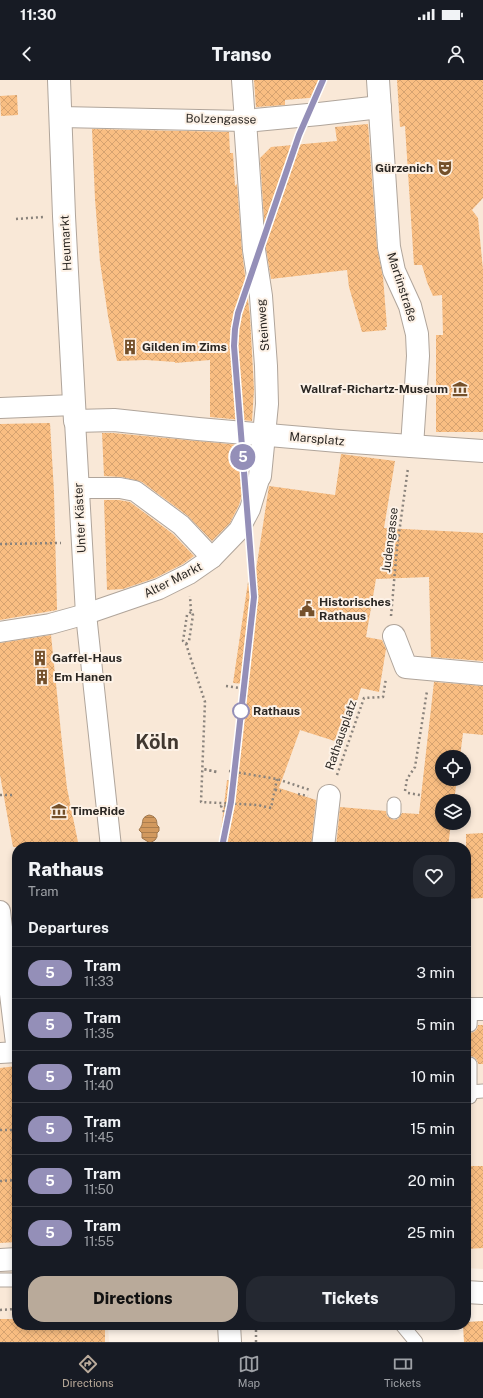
<!DOCTYPE html>
<meta charset="utf-8">
<style>
body{margin:0;font-family:"Public Sans",sans-serif;background:#242831;color:#f1f3f6;height:100vh;display:flex;flex-direction:column;font-size:15px;white-space:nowrap}
*{box-sizing:border-box;margin:0}
p{font-size:13px;color:#9ea1a6}
.icon{flex:none;width:22px;height:22px;fill:none;stroke:currentColor;stroke-width:2;stroke-linecap:round;stroke-linejoin:round}
.map{position:relative;flex:1;overflow:hidden}
.side{position:absolute;left:12px;top:762px;width:459px;height:488px;display:flex;flex-direction:column;background:#171b24;border-radius:16px;box-shadow:0 2px 6px #0003}
.side>*{flex:none}
.badge{padding:0 8px;border-radius:13px;font-size:14px;line-height:26px}
.buttons{position:absolute;left:435px;top:670px;display:grid;gap:8px}
.buttons a{display:grid;place-items:center;width:36px;height:36px;border-radius:50%;background:#171b24;box-shadow:0 2px 6px #0003;font-size:20px}
.map>.badge{position:absolute;translate:-50% -50%;box-shadow:0 0 0 2px #fff}
h2{padding:0 16px;font-size:15px;line-height:36px}
.round{display:grid;place-items:center;flex:none;width:42px;height:42px;border-radius:16px;background:#242831}
.headline{display:flex;align-items:center;justify-content:space-between;height:68px;padding:0 16px}
h1{font-size:19px;font-weight:800;line-height:30px}
.cta{display:flex;gap:8px;margin-top:auto;padding:8px 16px}
.cta a{flex:1;height:46px;border-radius:16px;background:#b9aa9a;color:#111;font-size:16px;font-weight:800;line-height:46px;text-align:center}
.cta a+a{background:#242831;color:#f1f3f6}
ul{padding:0;list-style:none}
li{display:flex;align-items:center;gap:12px;height:52px;padding:0 16px;border-top:1px solid #363941}
li div{flex:1}
li b{display:block;font-size:15px}
li em{font-style:normal}
li .badge{min-width:44px;font-weight:700;text-align:center}
.status{display:flex;justify-content:space-between;align-items:center;height:28px;padding:0 20px;background:#171b24;direction:ltr}
.status svg{height:11px;fill:currentColor}
header{display:flex;justify-content:space-between;align-items:center;height:52px;padding:0 16px;background:#171b24;font-size:18px;font-weight:800}
.tabs{display:flex;justify-content:space-around;align-items:center;height:56px;border-top:1px solid #363941;background:#171b24;font-size:11px;color:#9ea1a6}
.tabs a{display:grid;justify-items:center;gap:2px}
.tabs .current{color:#b9aa9a}
.map>svg:first-child{display:block}
.built{fill:#f9e8d7;fill-rule:evenodd}
.water{fill:url(#water-rules);stroke:#a0774c}
.building{fill:url(#building-cross-hatch)}
.lines{fill:none;stroke-linecap:round;stroke-linejoin:round}
.service-casing{stroke:#b0a59b;stroke-width:15}
.pedestrian-casing{stroke:#b0a59b;stroke-width:22}
.minor-casing{stroke:#b0a59b;stroke-width:24}
.path{stroke:#8a837c;stroke-width:2.5;stroke-dasharray:2 3;stroke-linecap:butt}
.service{stroke:#fff;stroke-width:13}
.pedestrian{stroke:#fff;stroke-width:20}
.minor{stroke:#fff;stroke-width:22}
.line-casing{stroke:#fff;stroke-width:9}
.line{stroke:#948fb8;stroke-width:6}
.stop-dot{fill:#fff;stroke:#948fb8;stroke-width:2}
.labels{text-anchor:middle;stroke-width:4;stroke-linejoin:round;paint-order:stroke}
.street-label{font-size:12px;fill:#2b2723;stroke:#fdf2e7}
.poi-label{font-size:12px;font-weight:bold;fill:#2b2723;stroke:#fdf2e7;text-anchor:start}
.stop-label{font-size:12px;font-weight:bold;fill:#2b2723;stroke:#fdf2e7;text-anchor:start}
.town-label{font-size:20px;font-weight:bold;fill:#413830;stroke:#fdf2e7}
</style>
<div class="status"><b>11:30</b><svg viewBox="0 0 49 12"><path d="M0 12V9h3v3zM5 12V6h3v6zM10 12V3h3v9zM15 12V0h3v12zM26 1h20v11H26zM47 4h2v5h-2z"/></svg></div>
<header><svg class="icon" aria-label="back" viewBox="0 0 24 24"><path d="M15 5l-7 7 7 7"/></svg>Transo<svg class="icon" aria-label="person" viewBox="0 0 24 24"><circle cx="12" cy="8" r="4"/><path d="M4 21q1-7 8-7t8 7"/></svg></header>
<div class="map">
<svg width="483" height="1262" viewBox="0 0 483 1262">
<defs>
<pattern id="water-rules" width="6" height="5" patternUnits="userSpaceOnUse"><rect width="6" height="5" fill="#d2995e"/><path d="M0 2.5h6" fill="none" stroke="#ab7d4d"/></pattern>
<pattern id="building-cross-hatch" width="8" height="8" patternUnits="userSpaceOnUse"><rect width="8" height="8" fill="#f9be82"/><path d="M0 0l8 8M0 8l8-8" fill="none" stroke="#d6a370"/></pattern>
</defs>
<rect width="100%" height="100%" fill="#fdf2e7"/>
<!-- built -->
<path class="built" d="M0 0H483V1189L466 1188V767H17V1245H108L109 1262H0ZM442 677H464V699H442ZM442 721H464V743H442Z"/>
<!-- water -->
<path class="water" d="M149 735C155 736 157 739 157 745L159 747V751L157 753V757L155 760 150 763 142 758V753L139 750C140 748 141 747 142 745 143 740 142 737 149 735Z"/>
<!-- building -->
<g class="building">
<polygon points="254,0 319,0 320,17 285,20 285,25 256,27"/>
<polygon points="397,0 483,0 483,118 472,130 478,138 483,190 483,352 436,352 436,255 443,255 442,215 433,216 427,202 422,185 414,185 405,46 400,47"/>
<polygon points="17,15 18,35 1,36 0,16"/>
<polygon points="368,44 377,168 383,197 387,247 385,247 386,250 362,252 349,207 347,190 271,199 266,169 260,78 271,67 337,61 335,47"/>
<polygon points="92,49 229,52 230,73 233,73 235,106 237,104 242,171 250,236 254,310 252,341 210,337 210,280 175,283 175,282 146,280 117,281 108,236 100,182 95,119"/>
<polygon points="50,343 54,412 57,530 0,540 0,344"/>
<polygon points="102,353 113,353 250,366 248,397 239,425 230,443 212,461 188,436 142,402 122,397 104,396"/>
<polygon points="341,374 395,381 384,448 483,453 483,581 431,577 429,497 376,499 366,557 382,560 386,569 379,612 361,608 344,664 300,650 279,708 316,720 311,767 219,767 227,700 231,701 245,604 233,603 248,502 254,503 269,406 335,415"/>
<polygon points="104,420 119,420 130,422 173,454 194,476 183,484 155,498 123,509 107,510"/>
<polygon points="51,555 64,682 67,708 79,767 13,767 0,695 0,563"/>
<polygon points="434,602 483,606 483,655 463,653 460,677 442,677 442,699 457,699 454,721 442,721 442,743 451,743 448,767 393,767 364,764 364,767 336,767 340,727 386,731 387,736 394,740 398,739 402,733 419,734"/>
<polygon points="483,753 483,818 466,819 466,754"/>
<polygon points="478,945 483,945 483,984 478,984 477,980 474,977 470,976 466,977 466,952 470,953 474,952 477,949"/>
<polygon points="17,986 17,1162 0,1163 0,988"/>
<polygon points="466,1086 483,1086 483,1168 466,1169"/>
<polygon points="0,1239 17,1239 17,1245 105,1245 105,1262 0,1262"/>
<polygon points="483,1241 483,1262 464,1262 463,1245 466,1245 466,1242"/>
</g>
<g class="lines">
<defs>
<g id="service">
<polyline points="394,732 394,724"/>
<polyline points="470,945 471,929"/>
<polyline points="470,1012 483,1011"/>
<polyline points="470,1017 470,984"/>
<polyline points="0,1200 17,1200"/>
<polyline points="402,1245 416,1262"/>
</g>
<g id="pedestrian">
<polyline points="61,37 245,41 242,0"/>
<polyline points="0,328 74,325"/>
<polyline points="75,341 86,534 111,767"/>
<polyline points="79,408 120,408 135,411 181,445 212,478"/>
<polyline points="0,552 50,544 86,534 159,509 189,494 212,478 239,450 250,429 260,396"/>
<polyline points="0,831 17,972 0,973"/>
</g>
<g id="minor">
<polyline points="59,0 64,136 75,341 114,340 198,349 338,361 483,371"/>
<polyline points="378,0 389,167 394,191 410,226 417,254 418,276 412,366"/>
<polyline points="260,396 267,324 266,286 261,216 254,170 245,41 319,34 380,27"/>
<polyline points="394,556 406,587 483,594"/>
<polyline points="323,767 329,716"/>
<polyline points="466,929 483,929"/>
<polyline points="0,1180 17,1179"/>
<polyline points="466,1212 483,1213"/>
<polyline points="229,1245 230,1262"/>
</g>
</defs>
<!-- service casing -->
<use href="#service" class="service-casing"/>
<!-- pedestrian casing -->
<use href="#pedestrian" class="pedestrian-casing"/>
<!-- minor casing -->
<use href="#minor" class="minor-casing"/>
<!-- path -->
<g class="path">
<polyline points="16,139 43,137"/>
<polyline points="0,464 61,463"/>
<polyline points="191,532 187,535 183,561 186,564 205,622 201,722 258,725 271,728 277,699"/>
<polyline points="391,536 397,468 408,388"/>
<polyline points="186,564 189,561 193,535 191,532 190,516"/>
<polyline points="226,606 240,608"/>
<polyline points="229,691 277,699 310,710"/>
<polyline points="216,692 203,689 218,692"/>
<polyline points="337,695 364,618 383,617 386,598"/>
<polyline points="275,710 281,711"/>
<polyline points="405,711 407,699 415,687 427,611"/>
<polyline points="408,713 420,715"/>
<polyline points="298,714 308,716"/>
<polyline points="0,715 14,715"/>
<polyline points="224,732 221,726 226,726"/>
<polyline points="0,1050 17,1050"/>
<polyline points="0,1101 17,1100"/>
<polyline points="0,1230 15,1229 14,1218"/>
<polyline points="256,1262 256,1245"/>
</g>
<!-- service -->
<use href="#service" class="service"/>
<!-- pedestrian -->
<use href="#pedestrian" class="pedestrian"/>
<!-- minor -->
<use href="#minor" class="minor"/>
</g>
<g class="lines">
<defs>
<polyline id="line" points="222,767 231,722 254,517 234,266 235,249 238,233 299,55 323,0"/>
</defs>
<!-- line casing -->
<use href="#line" class="line-casing"/>
<!-- line -->
<use href="#line" class="line"/>
</g>
<!-- icons -->
<defs>
<symbol id="theatre-bare" viewBox="-9 -9 18 18"><path d="M-5-5.5Q0-4 5-5.5V0Q5 5 0 6Q-5 5-5 0ZM-3.3-2.5H-1v1.5H-3.3ZM1-2.5H3.3v1.5H1ZM-2.8 1Q0 5.5 2.8 1Z" fill="#74502a" stroke="#fdf2e7" stroke-width="2.5" paint-order="stroke"/></symbol>
<symbol id="building-bare" viewBox="-9 -9 18 18"><path d="M-4-6H4V6H1V3H-1V6H-4ZM-2.5-4.3h1.7v1.8h-1.7ZM.8-4.3h1.7v1.8H.8ZM-2.5-1h1.7V.8h-1.7ZM.8-1h1.7V.8H.8Z" fill="#74502a" stroke="#fdf2e7" stroke-width="2.5" paint-order="stroke"/></symbol>
<symbol id="museum-bare" viewBox="-9 -9 18 18"><path d="M0-6L6-3V-2H-6V-3ZM-5-1h2V3h-2ZM-1-1h2V3h-2ZM3-1h2V3H3ZM-6 4H6V6H-6Z" fill="#74502a" stroke="#fdf2e7" stroke-width="2.5" paint-order="stroke"/></symbol>
<symbol id="civic-bare" viewBox="-9 -9 18 18"><path d="M-.6-6.5H3V-4.5H.6V-3L4-1V1h2V6H-6V1h2V-1L-.6-3ZM-1.2 2.5V6h2.4V2.5Z" fill="#74502a" stroke="#fdf2e7" stroke-width="2.5" paint-order="stroke"/></symbol>
</defs>
<g fill-rule="evenodd">
<use href="#theatre-bare" x="434" y="77" width="22" height="22"/>
<use href="#building-bare" x="119" y="256" width="22" height="22"/>
<use href="#museum-bare" x="449" y="298" width="22" height="22"/>
<use href="#civic-bare" x="296" y="518" width="22" height="22"/>
<use href="#building-bare" x="29" y="567" width="22" height="22"/>
<use href="#building-bare" x="31" y="586" width="22" height="22"/>
<use href="#museum-bare" x="48" y="720" width="22" height="22"/>
</g>
<!-- markers -->
<circle class="stop-dot" cx="241" cy="631" r="8"/>
<g class="labels">
<!-- street labels -->
<g class="street-label">
<text transform="translate(221 39) rotate(1)" y="4">Bolzengasse</text>
<text transform="translate(66 163) rotate(-93)" y="4">Heumarkt</text>
<text transform="translate(402 207) rotate(72)" y="4">Martinstraße</text>
<text transform="translate(263 245) rotate(-95)" y="4">Steinweg</text>
<text transform="translate(317 359) rotate(5)" y="4">Marsplatz</text>
<text transform="translate(80 438) rotate(-93)" y="4">Unter Käster</text>
<text transform="translate(390 460) rotate(-83)" y="4">Judengasse</text>
<text transform="translate(173 500) rotate(-27)" y="4">Alter Markt</text>
<text transform="translate(341 655) rotate(-71)" y="4">Rathausplatz</text>
</g>
<!-- poi labels -->
<g class="poi-label">
<text x="433" y="92" text-anchor="end">Gürzenich</text>
<text x="142" y="271">Gilden im Zims</text>
<text x="448" y="313" text-anchor="end">Wallraf-Richartz-Museum</text>
<text x="319" y="526">Historisches<tspan x="319" dy="14">Rathaus</tspan></text>
<text x="52" y="582">Gaffel-Haus</text>
<text x="54" y="601">Em Hanen</text>
<text x="71" y="735">TimeRide</text>
</g>
<!-- stop labels -->
<g class="stop-label">
<text x="253" y="635">Rathaus</text>
</g>
<!-- town labels -->
<g class="town-label">
<text x="157" y="669">Köln</text>
</g>
</g>
</svg>
<div class="buttons">
<a><svg class="icon" aria-label="locate" viewBox="0 0 24 24"><circle cx="12" cy="12" r="6"/><path d="M12 2v4M12 18v4M2 12h4M18 12h4"/></svg></a>
<a><svg class="icon" aria-label="layers" viewBox="0 0 24 24"><path d="M12 4l9 5-9 5-9-5zM3 14l9 5 9-5"/></svg></a>
</div>
<b class="badge" style="left:243px;top:377px;background:#948fb8;color:#fff">5</b>
<section class="side">
<div class="headline"><div><h1>Rathaus</h1><p>Tram</p></div><a class="round"><svg class="icon" aria-label="heart" viewBox="0 0 24 24"><path d="M12 20l-8-8c-3-5 5-10 8-4 3-6 11-1 8 4z"/></svg></a></div>
<h2>Departures</h2>
<ul>
<li><span class="badge" style="background:#948fb8;color:#fff">5</span><div><b>Tram</b><p>11:33</p></div><em>3 min</em></li>
<li><span class="badge" style="background:#948fb8;color:#fff">5</span><div><b>Tram</b><p>11:35</p></div><em>5 min</em></li>
<li><span class="badge" style="background:#948fb8;color:#fff">5</span><div><b>Tram</b><p>11:40</p></div><em>10 min</em></li>
<li><span class="badge" style="background:#948fb8;color:#fff">5</span><div><b>Tram</b><p>11:45</p></div><em>15 min</em></li>
<li><span class="badge" style="background:#948fb8;color:#fff">5</span><div><b>Tram</b><p>11:50</p></div><em>20 min</em></li>
<li><span class="badge" style="background:#948fb8;color:#fff">5</span><div><b>Tram</b><p>11:55</p></div><em>25 min</em></li>
</ul>
<div class="cta"><a>Directions</a><a>Tickets</a></div>
</section>
</div>
<nav class="tabs">
<a class="current"><svg class="icon" aria-label="directions" viewBox="0 0 24 24"><path d="M12 3l9 9-9 9-9-9zM9 14v-3h6M13 9l2 2-2 2"/></svg>Directions</a>
<a><svg class="icon" aria-label="map" viewBox="0 0 24 24"><path d="M3 6l6-2 6 2 6-2v14l-6 2-6-2-6 2zM9 4v14M15 6v14"/></svg>Map</a>
<a><svg class="icon" aria-label="tickets" viewBox="0 0 24 24"><path d="M3 7h18v10H3zM15 7v10"/></svg>Tickets</a>
</nav>
